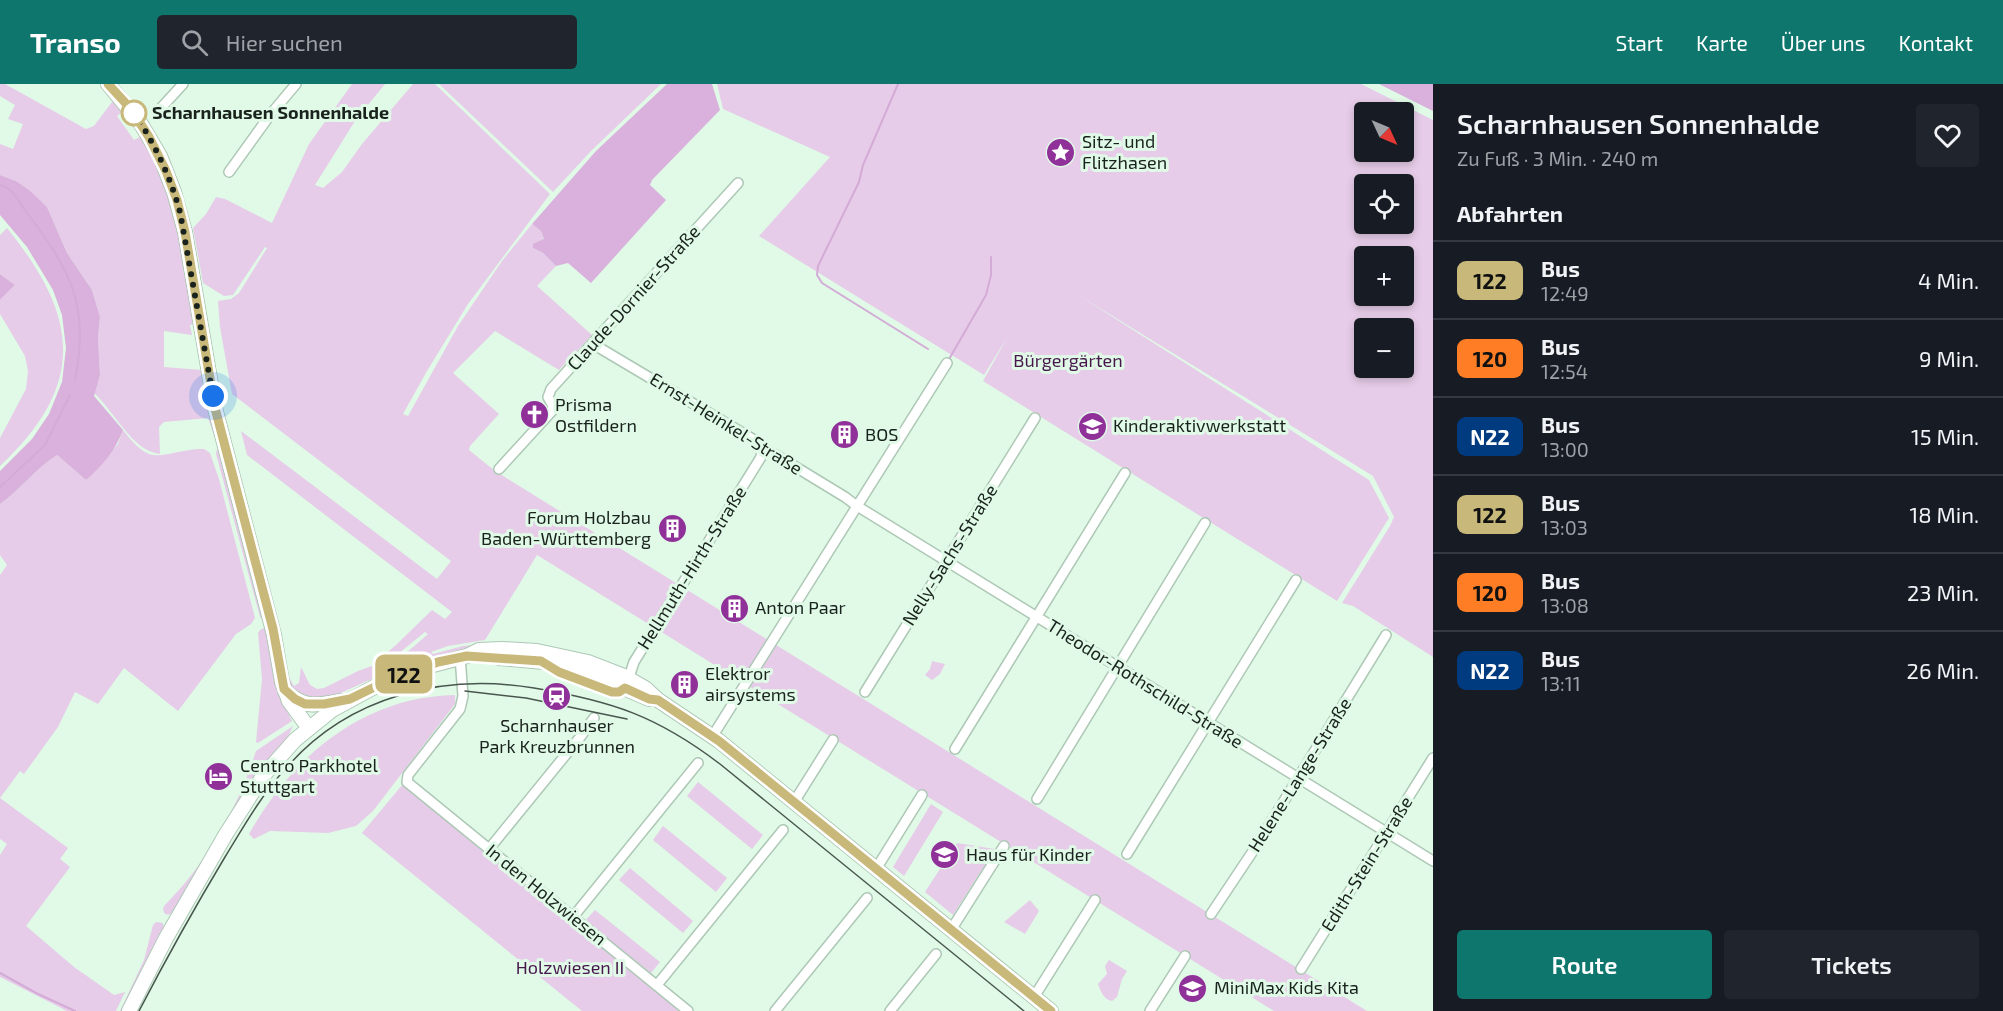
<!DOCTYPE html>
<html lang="de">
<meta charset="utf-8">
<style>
body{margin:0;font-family:"Exo 2",sans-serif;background:#20242c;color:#f1f3f6;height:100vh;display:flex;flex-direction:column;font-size:22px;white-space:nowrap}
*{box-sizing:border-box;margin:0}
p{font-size:20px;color:#9ea1a6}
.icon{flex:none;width:33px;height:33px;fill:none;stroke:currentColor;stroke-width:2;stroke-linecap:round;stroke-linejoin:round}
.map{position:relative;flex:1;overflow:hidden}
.sheet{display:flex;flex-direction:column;background:#171b24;width:570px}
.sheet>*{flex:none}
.badge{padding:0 12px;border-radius:9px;font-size:21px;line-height:39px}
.needle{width:39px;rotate:134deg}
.controls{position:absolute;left:1354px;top:18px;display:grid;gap:12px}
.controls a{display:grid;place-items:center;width:60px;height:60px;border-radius:6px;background:#171b24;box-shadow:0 3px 9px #0003;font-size:30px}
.you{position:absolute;width:30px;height:30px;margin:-15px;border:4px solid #fff;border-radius:50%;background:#1a73e8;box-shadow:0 0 0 9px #1a73e833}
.map>.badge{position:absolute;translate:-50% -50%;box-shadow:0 0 0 3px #fff}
h2{padding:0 24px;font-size:22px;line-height:54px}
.round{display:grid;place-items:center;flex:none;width:63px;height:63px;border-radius:6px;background:#20242c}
.summary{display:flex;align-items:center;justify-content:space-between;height:102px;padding:0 24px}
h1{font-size:28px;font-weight:600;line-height:45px}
.primary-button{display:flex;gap:12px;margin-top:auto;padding:12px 24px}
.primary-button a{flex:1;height:69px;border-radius:6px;background:#0f766e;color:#fff;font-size:24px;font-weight:600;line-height:69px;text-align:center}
.primary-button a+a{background:#20242c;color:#f1f3f6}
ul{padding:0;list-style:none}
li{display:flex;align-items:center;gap:18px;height:78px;padding:0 24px;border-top:2px solid #363941}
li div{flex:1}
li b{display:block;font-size:22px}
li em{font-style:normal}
li .badge{min-width:66px;font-weight:700;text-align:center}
header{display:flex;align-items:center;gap:36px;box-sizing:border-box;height:84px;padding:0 30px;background:#0f766e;color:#fff}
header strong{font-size:28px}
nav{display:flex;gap:33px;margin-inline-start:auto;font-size:21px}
.search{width:420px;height:54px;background:#20242c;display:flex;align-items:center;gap:15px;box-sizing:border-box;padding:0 21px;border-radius:6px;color:#9ea1a6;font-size:22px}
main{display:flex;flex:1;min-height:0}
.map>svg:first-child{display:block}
.green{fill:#e6cce8;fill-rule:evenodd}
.forest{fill:#d9b1dc}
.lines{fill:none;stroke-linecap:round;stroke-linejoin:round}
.stream{stroke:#d3abd6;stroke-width:2}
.street-casing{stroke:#aec8b6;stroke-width:12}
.secondary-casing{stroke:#aec8b6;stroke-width:16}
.street{stroke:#fff;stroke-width:9}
.secondary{stroke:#fff;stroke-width:14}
.tram{stroke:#49564d;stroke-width:1.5}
.line-casing{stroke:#fff;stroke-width:14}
.line{stroke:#c8b97b;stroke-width:9}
.walk{stroke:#19221c;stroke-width:6;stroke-dasharray:0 10.8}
.stop-dot{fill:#fff;stroke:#c8b97b;stroke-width:3}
.labels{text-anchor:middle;stroke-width:6;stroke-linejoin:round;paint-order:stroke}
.stop-label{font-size:18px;font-weight:bold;fill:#19221c;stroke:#e0fae7;text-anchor:start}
.poi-label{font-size:18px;fill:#19221c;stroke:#e0fae7;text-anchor:start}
.street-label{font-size:18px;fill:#19221c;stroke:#e0fae7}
.park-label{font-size:18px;fill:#47174c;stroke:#e0fae7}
</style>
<header>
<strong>Transo</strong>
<div class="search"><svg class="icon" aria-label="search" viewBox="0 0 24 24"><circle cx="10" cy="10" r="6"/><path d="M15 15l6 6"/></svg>Hier suchen</div>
<nav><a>Start</a><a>Karte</a><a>Über uns</a><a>Kontakt</a></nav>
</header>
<main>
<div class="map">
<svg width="1433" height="927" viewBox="0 0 1433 927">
<rect width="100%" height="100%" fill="#e0fae7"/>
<!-- green -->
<g class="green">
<path d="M0 0H5L86 45 94 42 115 14 123 27 117 32 134 56 140 53 136 47 139 45 151 65 176 129 195 240 190 241 192 251 164 247V283L202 286 217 355 216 357 208 334 164 338 159 343 160 370C132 367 115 328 94 309L100 291 98 253 100 233 92 206 67 169 47 123 16 97 0 91V60L13 65 23 40 8 35 15 21 0 12Z"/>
<path d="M352 0H385L355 37 315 101 323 104 342 88 362 60 413 0H435L550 110 468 220 427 287 403 330 408 332 458 242 502 177 532 140 541 147 544 156 533 164 543 169 556 182 537 202 592 251 559 286 495 247 453 289 499 330 470 362 469 366 495 387 1367 927H1274L537 471 485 556 448 562 431 568 433 570 463 562 483 560 484 563 443 570 408 583 385 589 334 612 311 617C289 605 286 602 285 576L290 595 294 602 299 599 301 583 310 601 317 605 324 604 358 587 405 570 428 550 425 548 398 570 377 577 396 561 432 526 445 535 452 528 247 371 241 347 437 495 451 477 232 310 220 243 218 217 231 215 239 209 267 164 265 163 233 211 224 212 203 199 193 144 206 130 216 113 225 115 272 139 309 60Z"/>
<polygon points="439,0 661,0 591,67 553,108"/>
<path d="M717 0H1361L1433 36V573L1353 522 1342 519 1390 442 1394 433 1373 392 1075 209 1369 396 1389 434 1337 517 983 297 1008 252 984 291 759 152 830 73 723 25ZM1365 28H1404V68H1365ZM1365 100H1404V140H1365ZM1365 172H1404V212H1365ZM1365 244H1404V284H1365Z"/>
<path d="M7 144C79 233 87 300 0 382V354L26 305 28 287 25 272 0 230V216L15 201 0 190V151Z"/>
<path d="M123 346C152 384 158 369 198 365H204L210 369 219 395 255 534 251 540 236 550 178 627 124 584 98 620 75 608 58 643 24 690 20 687 0 714V491L7 481 0 471V420C21 405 35 385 57 371L86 396 118 360Z"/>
<polygon points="217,365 219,365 264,533 262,535 260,533 216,370"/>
<polygon points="264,544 268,546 282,617 292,637 258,659 256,658 262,595 258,549 260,546"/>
<polygon points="932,577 945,580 940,590 932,596 925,591 930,585"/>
<path d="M455 611V620L373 727 356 742 328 749 270 747 254 755 249 750C293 672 362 613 455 611Z"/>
<path d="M293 642 287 655 256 692 174 828 168 831 164 829 163 824 165 821C207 779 238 723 256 667Z"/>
<polygon points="698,698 763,751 752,765 687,712"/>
<polygon points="403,700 684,927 582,927 362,749"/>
<polygon points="0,714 68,764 60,775 70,783 26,842 74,883 114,911 125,908 116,927 67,927 0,893 0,771 7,760 0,755"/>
<polygon points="931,720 943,728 904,792 893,783"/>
<polygon points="663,742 727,794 716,808 653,756"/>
<polygon points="957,759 995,765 953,831 925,808"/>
<polygon points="630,784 693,837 683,849 619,796"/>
<polygon points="1030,816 1039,827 1025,850 1004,838"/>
<polygon points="595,826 660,878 651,889 585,837"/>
<polygon points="156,838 163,839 164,846 125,927 120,927 144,876 153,841"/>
<path d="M1109 876 1127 887 1122 895 1117 913 1112 917C1103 915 1101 908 1098 900L1107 890 1105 882Z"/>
</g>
<!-- forest -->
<g class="forest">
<polygon points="667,0 712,0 720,26 652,96 650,101 666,116 591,199 568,179 556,182 543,169 533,164 533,160 544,155 541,147 532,140 596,67"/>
<polygon points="1379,0 1433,0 1433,27"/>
<path d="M0 91 16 97 29 106 47 123 67 169 92 206 100 233 98 253 100 291 94 312 123 346C116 366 102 382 86 396L57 371C35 385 21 405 0 420V387L32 355 49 330 62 298 66 264 62 231 53 206 27 163 0 131Z"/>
<polygon points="0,190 15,201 0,216"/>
</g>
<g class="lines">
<!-- stream -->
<g class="stream">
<polyline points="898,0 863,81 859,98 818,182 817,191 822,199 928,265"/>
<path d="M0 101C15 105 19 119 28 130 71 188 90 222 75 296"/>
<polyline points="948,277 986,211 991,191 991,173"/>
<polyline points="0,403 45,361 70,311"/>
<polyline points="0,889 38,910 75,927"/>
</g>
<defs>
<g id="street">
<polyline points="161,24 183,0"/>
<polyline points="229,88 270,31 296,0"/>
<polyline points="593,260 756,357 762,366 776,371 845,413 857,422 1433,777"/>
<polyline points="499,385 552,327 553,322 548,313 551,305 738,99"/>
<polyline points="460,573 463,612 460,625 408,691 407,698 688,927"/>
<polyline points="627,599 634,578 761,373 762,366"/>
<polyline points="865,608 1035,334"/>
<polyline points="712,653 947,279"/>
<polyline points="955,665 1125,389"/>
<polyline points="1037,715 1205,439"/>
<polyline points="794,718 833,656"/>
<polyline points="489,765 581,652 594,634"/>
<polyline points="1127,770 1296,496"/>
<polyline points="876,785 922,711"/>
<polyline points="1211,830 1257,761 1386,551"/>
<polyline points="573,833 698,679"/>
<polyline points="951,846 1004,762"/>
<polyline points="1301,885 1433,674"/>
<polyline points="657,901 783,746"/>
<polyline points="1034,913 1095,816"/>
<polyline points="775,927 867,814"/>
<polyline points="890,927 936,870"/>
<polyline points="1150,927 1185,872"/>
</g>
<g id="secondary">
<polyline points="108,0 141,40 160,72 174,108 185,148 215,324 274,551 282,598 289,617 308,643"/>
<polyline points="499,574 554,579 586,588 649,615"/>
<path d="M285 607C304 624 315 622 339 617"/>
<polyline points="129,927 166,854 226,750 263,692 295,656 332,626 378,601 422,584 467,572 479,566 502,565 537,567 588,578 624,592 645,604 658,616 719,657 1051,927"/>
</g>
</defs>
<!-- street casing -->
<use href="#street" class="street-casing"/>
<!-- secondary casing -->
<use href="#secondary" class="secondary-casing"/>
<!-- street -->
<use href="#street" class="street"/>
<!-- secondary -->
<use href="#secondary" class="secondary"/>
<!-- tram -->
<g class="tram">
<polyline points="465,607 526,614 627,635"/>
<path d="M139 927C166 875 195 823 225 773 244 742 262 710 287 683 349 612 443 589 534 604 612 617 657 632 720 680L1024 927"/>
</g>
</g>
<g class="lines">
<defs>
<polyline id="line" points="108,0 131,25 149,53 166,87 177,116 185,148 215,324 273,545 284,605 295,615 305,620 324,620 350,615 387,597 438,578 467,572 541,577 559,588 612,608 619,608 625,604 649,615 658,616 719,657 1051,927"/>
</defs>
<!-- line casing -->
<use href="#line" class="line-casing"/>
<!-- line -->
<use href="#line" class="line"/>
<!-- walk -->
<path class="walk" d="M134 29C155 60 170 92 180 128L213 312"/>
</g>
<!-- icons -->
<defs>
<symbol id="sight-disc" viewBox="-11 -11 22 22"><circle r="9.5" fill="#90319a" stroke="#e0fae7"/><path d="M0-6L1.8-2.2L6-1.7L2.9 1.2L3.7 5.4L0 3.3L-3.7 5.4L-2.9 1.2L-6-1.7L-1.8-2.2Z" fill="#fff"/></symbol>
<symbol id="church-disc" viewBox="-11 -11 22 22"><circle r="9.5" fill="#90319a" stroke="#e0fae7"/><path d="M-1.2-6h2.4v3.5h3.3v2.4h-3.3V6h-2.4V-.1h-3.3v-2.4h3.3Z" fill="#fff"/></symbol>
<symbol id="school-disc" viewBox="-11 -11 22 22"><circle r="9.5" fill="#90319a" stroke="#e0fae7"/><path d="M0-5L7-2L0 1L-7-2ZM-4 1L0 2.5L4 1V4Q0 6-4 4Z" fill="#fff"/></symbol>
<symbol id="building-disc" viewBox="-11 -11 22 22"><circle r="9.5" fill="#90319a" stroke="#e0fae7"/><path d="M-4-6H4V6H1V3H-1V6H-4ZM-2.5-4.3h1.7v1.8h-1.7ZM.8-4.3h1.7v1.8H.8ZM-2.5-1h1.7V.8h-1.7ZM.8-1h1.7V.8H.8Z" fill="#fff"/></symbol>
<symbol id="station-disc" viewBox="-11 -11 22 22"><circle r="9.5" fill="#90319a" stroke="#e0fae7"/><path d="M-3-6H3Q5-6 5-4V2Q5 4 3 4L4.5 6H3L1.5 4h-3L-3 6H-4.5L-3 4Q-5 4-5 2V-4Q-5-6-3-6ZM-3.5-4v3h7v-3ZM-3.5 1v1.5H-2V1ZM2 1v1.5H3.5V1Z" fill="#fff"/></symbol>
<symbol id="hotel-disc" viewBox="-11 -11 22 22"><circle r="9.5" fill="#90319a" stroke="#e0fae7"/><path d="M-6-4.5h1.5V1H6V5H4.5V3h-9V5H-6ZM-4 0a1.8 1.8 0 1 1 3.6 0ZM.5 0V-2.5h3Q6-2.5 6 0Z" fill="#fff"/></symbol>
</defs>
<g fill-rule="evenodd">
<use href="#sight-disc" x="1044" y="52" width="33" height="33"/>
<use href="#church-disc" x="518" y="314" width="33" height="33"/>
<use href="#school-disc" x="1076" y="326" width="33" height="33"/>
<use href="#building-disc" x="828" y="334" width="33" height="33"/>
<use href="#building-disc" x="656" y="428" width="33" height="33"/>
<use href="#building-disc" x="718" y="508" width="33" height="33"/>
<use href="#building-disc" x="668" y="584" width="33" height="33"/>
<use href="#station-disc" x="540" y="596" width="33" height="33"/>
<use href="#hotel-disc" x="202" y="676" width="33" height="33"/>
<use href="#school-disc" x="928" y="754" width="33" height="33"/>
<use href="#school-disc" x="1176" y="888" width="33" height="33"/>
</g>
<!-- markers -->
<circle class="stop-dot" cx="134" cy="29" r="12"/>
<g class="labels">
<!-- stop labels -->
<g class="stop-label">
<text x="152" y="35">Scharnhausen Sonnenhalde</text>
</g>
<!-- poi labels -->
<g class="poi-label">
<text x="1082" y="64">Sitz- und<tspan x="1082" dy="21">Flitzhasen</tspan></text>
<text x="555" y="327">Prisma<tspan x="555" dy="21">Ostfildern</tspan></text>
<text x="1113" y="348">Kinderaktivwerkstatt</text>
<text x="865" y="357">BOS</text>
<text x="651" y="440" text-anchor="end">Forum Holzbau<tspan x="651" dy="21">Baden-Württemberg</tspan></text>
<text x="755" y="530">Anton Paar</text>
<text x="705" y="596">Elektror<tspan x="705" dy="21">airsystems</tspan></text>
<text x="557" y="648" text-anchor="middle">Scharnhauser<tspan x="557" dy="21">Park Kreuzbrunnen</tspan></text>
<text x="240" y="688">Centro Parkhotel<tspan x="240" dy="21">Stuttgart</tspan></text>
<text x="966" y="777">Haus für Kinder</text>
<text x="1214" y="910">MiniMax Kids Kita</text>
</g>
<!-- street labels -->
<g class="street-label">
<text transform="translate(634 214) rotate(-48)" y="6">Claude-Dornier-Straße</text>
<text transform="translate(726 340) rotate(32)" y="6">Ernst-Heinkel-Straße</text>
<text transform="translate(950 471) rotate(-58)" y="6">Nelly-Sachs-Straße</text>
<text transform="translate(692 484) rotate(-58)" y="6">Hellmuth-Hirth-Straße</text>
<text transform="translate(1145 600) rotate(32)" y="6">Theodor-Rothschild-Straße</text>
<text transform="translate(1300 691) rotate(-58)" y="6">Helene-Lange-Straße</text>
<text transform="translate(1367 780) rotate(-58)" y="6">Edith-Stein-Straße</text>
<text transform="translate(546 811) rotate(39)" y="6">In den Holzwiesen</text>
</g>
<!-- park labels -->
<g class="park-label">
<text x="1068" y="283">Bürgergärten</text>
<text x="570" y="890">Holzwiesen II</text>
</g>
</g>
</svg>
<div class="controls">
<a><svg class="needle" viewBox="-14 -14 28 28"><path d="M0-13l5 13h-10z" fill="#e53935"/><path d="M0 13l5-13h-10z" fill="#9ea1a6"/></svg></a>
<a><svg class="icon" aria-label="locate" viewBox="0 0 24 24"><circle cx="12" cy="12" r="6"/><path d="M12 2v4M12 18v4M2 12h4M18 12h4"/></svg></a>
<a>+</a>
<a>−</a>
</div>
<div class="you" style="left:213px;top:312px"></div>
<b class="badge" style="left:404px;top:590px;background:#c8b97b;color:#111">122</b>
</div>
<section class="sheet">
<div class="summary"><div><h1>Scharnhausen Sonnenhalde</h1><p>Zu Fuß · 3 Min. · 240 m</p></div><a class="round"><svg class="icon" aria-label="heart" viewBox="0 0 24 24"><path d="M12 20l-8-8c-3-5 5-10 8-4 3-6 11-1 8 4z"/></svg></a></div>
<h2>Abfahrten</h2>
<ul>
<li><span class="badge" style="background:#c8b97b;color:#111">122</span><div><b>Bus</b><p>12:49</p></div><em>4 Min.</em></li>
<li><span class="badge" style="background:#ff7d24;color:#111">120</span><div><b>Bus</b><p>12:54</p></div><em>9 Min.</em></li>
<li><span class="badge" style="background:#003b80;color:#fff">N22</span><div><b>Bus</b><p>13:00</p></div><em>15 Min.</em></li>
<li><span class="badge" style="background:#c8b97b;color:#111">122</span><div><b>Bus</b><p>13:03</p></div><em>18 Min.</em></li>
<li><span class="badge" style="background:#ff7d24;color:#111">120</span><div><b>Bus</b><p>13:08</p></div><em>23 Min.</em></li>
<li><span class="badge" style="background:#003b80;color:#fff">N22</span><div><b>Bus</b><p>13:11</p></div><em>26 Min.</em></li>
</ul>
<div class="primary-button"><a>Route</a><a>Tickets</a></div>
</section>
</main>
